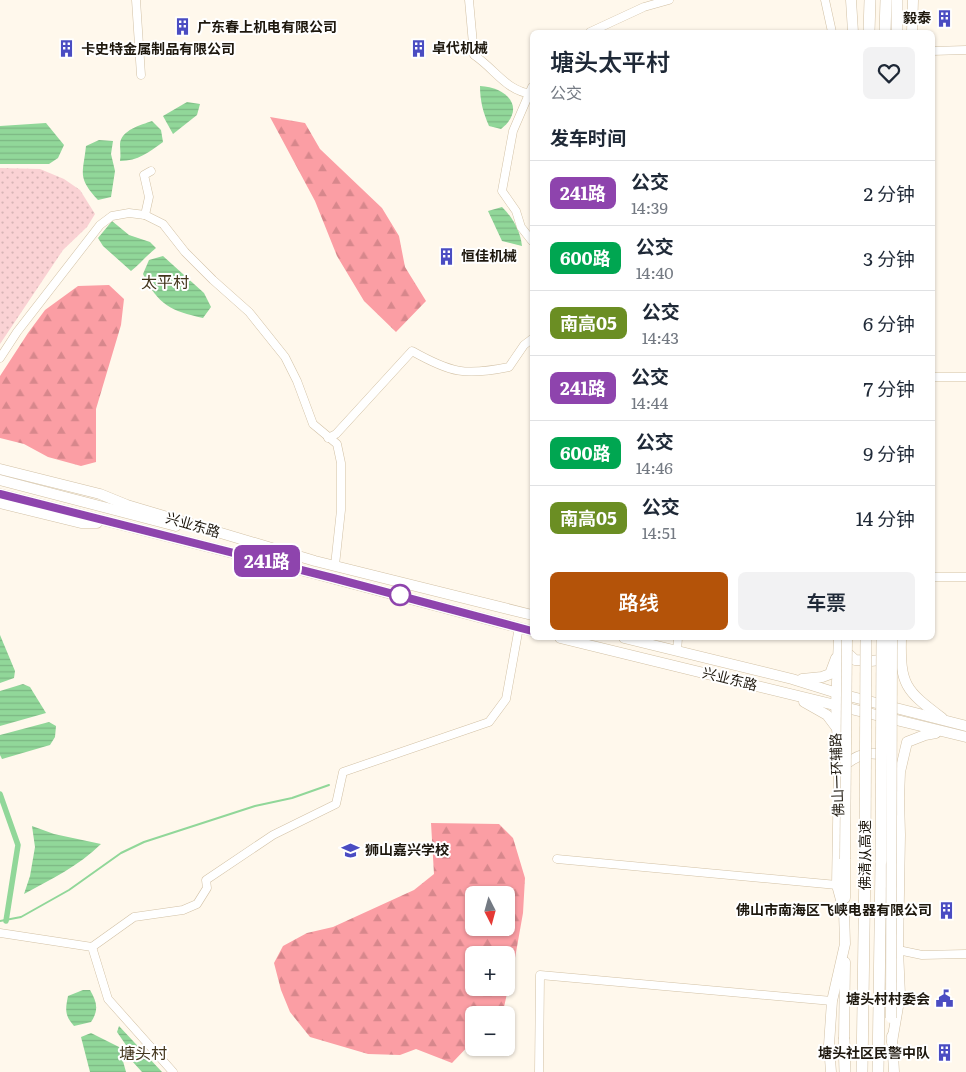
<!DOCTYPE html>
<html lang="zh">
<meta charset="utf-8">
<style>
body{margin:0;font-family:Literata,"Noto Sans SC",serif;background:#f2f2f3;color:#1f2937;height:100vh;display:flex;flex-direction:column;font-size:19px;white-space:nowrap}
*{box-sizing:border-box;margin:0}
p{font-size:16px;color:#747a83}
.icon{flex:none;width:28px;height:28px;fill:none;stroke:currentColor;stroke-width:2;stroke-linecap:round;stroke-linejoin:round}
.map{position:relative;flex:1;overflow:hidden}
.drawer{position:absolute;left:530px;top:30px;width:405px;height:610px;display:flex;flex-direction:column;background:#fff;border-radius:8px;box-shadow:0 1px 4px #0004}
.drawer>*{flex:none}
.badge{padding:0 10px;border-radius:8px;font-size:18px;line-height:32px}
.needle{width:32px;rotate:174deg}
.tools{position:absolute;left:465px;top:886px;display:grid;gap:10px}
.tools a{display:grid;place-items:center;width:50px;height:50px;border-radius:8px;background:#fff;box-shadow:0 1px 4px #0004;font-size:25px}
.map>.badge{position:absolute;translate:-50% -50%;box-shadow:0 0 0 2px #fff}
h2{padding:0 20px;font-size:19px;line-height:45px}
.round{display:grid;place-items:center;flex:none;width:52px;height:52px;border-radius:8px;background:#f2f2f3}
.head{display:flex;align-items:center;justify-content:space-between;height:85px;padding:0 20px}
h1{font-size:24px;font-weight:600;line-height:38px}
.button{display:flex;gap:10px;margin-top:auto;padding:10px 20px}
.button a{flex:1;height:58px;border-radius:8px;background:#b45309;color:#fff;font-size:20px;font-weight:600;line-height:58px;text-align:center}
.button a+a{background:#f2f2f3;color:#1f2937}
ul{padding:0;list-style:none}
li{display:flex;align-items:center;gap:15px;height:65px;padding:0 20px;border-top:1px solid #e0e1e3}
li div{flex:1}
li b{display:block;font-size:19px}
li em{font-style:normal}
li .badge{min-width:55px;font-weight:700;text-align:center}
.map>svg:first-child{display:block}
.green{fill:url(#green-dots)}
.forest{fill:url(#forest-firs);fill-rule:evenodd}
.water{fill:url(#water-rules)}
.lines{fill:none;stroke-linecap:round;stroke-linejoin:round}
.stream{stroke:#91d799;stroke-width:2}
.canal{stroke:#91d799;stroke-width:5.5}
.minor-casing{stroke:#d2c1a5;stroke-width:9}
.major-casing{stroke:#d2c1a5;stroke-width:11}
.highway-casing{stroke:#d2c1a5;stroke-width:12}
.minor{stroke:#fff;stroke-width:8}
.major{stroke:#fff;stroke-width:10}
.highway{stroke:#fff;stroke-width:11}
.major-bridge-casing{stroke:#d2c1a5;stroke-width:11;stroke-linecap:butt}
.highway-bridge-casing{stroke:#d2c1a5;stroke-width:12;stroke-linecap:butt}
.major-bridge{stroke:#fff;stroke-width:10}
.highway-bridge{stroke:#fff;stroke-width:11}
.line-casing{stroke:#fff;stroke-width:11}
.line{stroke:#8e44ad;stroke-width:8}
.stop-dot{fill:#fff;stroke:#8e44ad;stroke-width:2.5}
.labels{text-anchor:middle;stroke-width:4;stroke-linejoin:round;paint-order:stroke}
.poi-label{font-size:14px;font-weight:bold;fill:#1e180e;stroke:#fff;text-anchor:start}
.street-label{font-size:14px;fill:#1e180e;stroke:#fff}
.quarter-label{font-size:16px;fill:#42351c;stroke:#fff}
</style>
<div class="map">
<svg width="966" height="1072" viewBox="0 0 966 1072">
<defs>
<pattern id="green-dots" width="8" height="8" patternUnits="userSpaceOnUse" patternTransform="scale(1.25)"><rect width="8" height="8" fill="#fad2d4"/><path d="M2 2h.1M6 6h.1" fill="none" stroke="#d6b4b5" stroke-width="1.8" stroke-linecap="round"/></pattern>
<pattern id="forest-firs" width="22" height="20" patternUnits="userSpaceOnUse" patternTransform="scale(1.25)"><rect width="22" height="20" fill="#fb9ea4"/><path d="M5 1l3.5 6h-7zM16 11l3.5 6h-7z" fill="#d7878c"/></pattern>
<pattern id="water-rules" width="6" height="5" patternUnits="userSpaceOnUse" patternTransform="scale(1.25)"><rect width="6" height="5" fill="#91d799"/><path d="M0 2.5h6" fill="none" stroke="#7db883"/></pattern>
</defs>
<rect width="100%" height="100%" fill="#fff8ec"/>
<!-- green -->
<polygon class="green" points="0,168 40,169 64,179 80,190 95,214 87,227 63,250 0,344"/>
<!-- forest -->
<g class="forest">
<polygon points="270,117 305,123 320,149 382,208 399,236 405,267 426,301 396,332 364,301 337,256 315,201"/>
<polygon points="109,285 124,299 121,325 96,409 96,462 81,466 48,457 24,444 0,438 0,376 28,333 45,310 78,286"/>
<path d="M431 823 499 824 513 838 525 878 523 913 515 958 504 1007 496 1015H474V1040L452 1063 416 1049 400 1055 368 1054 310 1037 290 1012 281 990 274 963 283 946 307 933 333 927 414 890 434 874ZM474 895H506V928H474ZM474 955H506V988H474Z"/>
</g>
<!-- water -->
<g class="water">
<path d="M480 86C507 87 527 108 501 129L489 126C483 112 480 101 480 86Z"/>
<polygon points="187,102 200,104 197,115 173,134 163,116"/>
<path d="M152 121 161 130 163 142C149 152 138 161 120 161 121 155 120 150 120 144 121 130 141 125 152 121Z"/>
<polygon points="46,123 64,145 58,158 49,164 0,164 0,126"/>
<path d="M99 140 113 141 111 154 115 171 111 197 98 200C77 177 83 174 86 146Z"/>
<path d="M502 207C513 218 520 230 522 246L502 241 488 211Z"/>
<path d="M112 221 129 235 150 242 156 248C147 255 140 264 131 271L103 246 98 238Z"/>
<path d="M163 256 204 293 211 307 203 318C171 311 158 305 143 274L149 260Z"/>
<polygon points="0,635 15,671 14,678 0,683"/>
<polygon points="23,684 30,687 46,713 0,726 0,691"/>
<polygon points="49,722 56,726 55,737 50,745 2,759 0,755 0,735"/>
<path d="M32 826 54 834 101 844C79 866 51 879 24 894L30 876 35 847Z"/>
<path d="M83 990H90C97 1002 99 1010 91 1022L74 1026C65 1016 65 1010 68 996Z"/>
<polygon points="119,1026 162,1072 142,1072 132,1061 128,1048 117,1032"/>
<polygon points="91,1033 119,1047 126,1072 90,1072 81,1037"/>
</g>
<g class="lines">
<!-- stream -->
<polyline class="stream" points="0,921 21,917 69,890 121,853 144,842 255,806 292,798 329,785"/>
<!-- canal -->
<polyline class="canal" points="0,794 18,845 6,921"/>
<defs>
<g id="minor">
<polyline points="136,0 141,75"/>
<path d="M469 0 474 55C495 69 506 91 532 94"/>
<polyline points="825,0 832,32"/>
<polyline points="590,32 644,7 669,0"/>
<polyline points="932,51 966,50"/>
<polyline points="532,87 513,131 502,191 516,211 521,227 532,241"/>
<polyline points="145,215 149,197 144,175 151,171"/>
<polyline points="0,358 17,332 100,225 112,216 129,213 145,215 163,224 185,252 213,280 249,312 285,357 297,381 313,424 337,444 341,463 341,510 335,565"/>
<polyline points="932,377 966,377"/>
<path d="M328 438 336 434 412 351C451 373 465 376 509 367L524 345 532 339"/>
<polyline points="932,577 966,577"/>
<polyline points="677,651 678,638"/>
<polyline points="557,859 837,885"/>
<polyline points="0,933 92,947 108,999 173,1072"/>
<polyline points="92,947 134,917 183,910 197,904 207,888 206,880 273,835 336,804 343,772 489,722 506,699 519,627"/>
<polyline points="898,950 922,955 966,954"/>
<polyline points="539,1072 540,975 832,1001"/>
</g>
<g id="major">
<polyline points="851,0 853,32"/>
<polyline points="912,32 913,0"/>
<polyline points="0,469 100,494 127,505 315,561 532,615"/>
<polyline points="0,480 176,526"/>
<polyline points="0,494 316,574 532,631"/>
<polyline points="0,503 81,523 97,523"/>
<path d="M560 638C695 671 830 704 966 737"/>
<polyline points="624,638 792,679 837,693 966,726"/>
<path d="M901 638C900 685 905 690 942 718"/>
<polyline points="843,649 855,660 871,661 889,659"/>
<polyline points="802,679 822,677 830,674 836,658"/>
<polyline points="804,702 827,715 836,727"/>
<path d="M841 768C855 756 870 748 889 758"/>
<polyline points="845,898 845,860"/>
<polyline points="892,1036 894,1072"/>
<polyline points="844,1040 845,962"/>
<polyline points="892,1042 900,995 898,950 900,835 899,798 900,772 907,742 925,735 936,733"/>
<polyline points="831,1072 829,1045 832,1001 845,944 844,911 837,885 839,769 836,704 839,638"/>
</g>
<g id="highway">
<polyline points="869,32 870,0"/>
<polyline points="885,32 886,0"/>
<polyline points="897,32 897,0"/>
<polyline points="844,1040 845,1072"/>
<polyline points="862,1072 865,861"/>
<polyline points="878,1072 881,861"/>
</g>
</defs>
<!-- minor casing -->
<use href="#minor" class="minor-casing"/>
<!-- major casing -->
<use href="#major" class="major-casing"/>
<!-- highway casing -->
<use href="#highway" class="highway-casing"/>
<!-- minor -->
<use href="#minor" class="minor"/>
<!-- major -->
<use href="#major" class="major"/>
<!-- highway -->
<use href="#highway" class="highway"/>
<defs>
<g id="major-bridge">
<polyline points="845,859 847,638"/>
<polyline points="891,1018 892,638"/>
</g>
<g id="highway-bridge">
<polyline points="865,861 866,638"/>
<polyline points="881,861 882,638"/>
</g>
</defs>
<!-- major-bridge casing -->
<use href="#major-bridge" class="major-bridge-casing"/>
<!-- highway-bridge casing -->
<use href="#highway-bridge" class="highway-bridge-casing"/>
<!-- major-bridge -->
<use href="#major-bridge" class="major-bridge"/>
<!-- highway-bridge -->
<use href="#highway-bridge" class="highway-bridge"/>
</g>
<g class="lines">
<defs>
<polyline id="line" points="0,494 333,578 532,631"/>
</defs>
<!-- line casing -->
<use href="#line" class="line-casing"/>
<!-- line -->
<use href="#line" class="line"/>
</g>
<!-- icons -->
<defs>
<symbol id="building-bare" viewBox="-9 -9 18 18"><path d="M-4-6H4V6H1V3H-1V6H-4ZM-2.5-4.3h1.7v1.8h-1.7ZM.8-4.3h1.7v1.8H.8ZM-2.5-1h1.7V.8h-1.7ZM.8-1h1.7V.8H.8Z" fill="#4a4cc2" stroke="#fff" stroke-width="2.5" paint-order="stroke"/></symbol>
<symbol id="school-bare" viewBox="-9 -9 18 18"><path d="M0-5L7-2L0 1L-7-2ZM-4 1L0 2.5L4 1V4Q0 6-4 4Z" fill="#4a4cc2" stroke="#fff" stroke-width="2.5" paint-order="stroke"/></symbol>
<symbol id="civic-bare" viewBox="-9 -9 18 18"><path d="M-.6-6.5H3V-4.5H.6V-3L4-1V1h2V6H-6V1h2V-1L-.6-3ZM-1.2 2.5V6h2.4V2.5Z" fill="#4a4cc2" stroke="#fff" stroke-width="2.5" paint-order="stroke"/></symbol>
</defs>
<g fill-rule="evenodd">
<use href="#building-bare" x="932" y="6" width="25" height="25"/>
<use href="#building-bare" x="170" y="14" width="25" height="25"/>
<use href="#building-bare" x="406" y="36" width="25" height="25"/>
<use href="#building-bare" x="54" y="36" width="25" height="25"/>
<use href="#building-bare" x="434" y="244" width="25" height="25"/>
<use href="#school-bare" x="338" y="838" width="25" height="25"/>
<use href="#building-bare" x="934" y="898" width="25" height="25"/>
<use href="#civic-bare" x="932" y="986" width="25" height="25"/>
<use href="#building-bare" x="932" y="1040" width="25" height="25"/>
</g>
<!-- markers -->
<circle class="stop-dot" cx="400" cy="595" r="10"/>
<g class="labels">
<!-- poi labels -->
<g class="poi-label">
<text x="931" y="23" text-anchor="end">毅泰</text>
<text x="197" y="32">广东春上机电有限公司</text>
<text x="432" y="53">卓代机械</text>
<text x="81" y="54">卡史特金属制品有限公司</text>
<text x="461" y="261">恒佳机械</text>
<text x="365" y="855">狮山嘉兴学校</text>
<text x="932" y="915" text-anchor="end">佛山市南海区飞峡电器有限公司</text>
<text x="930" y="1004" text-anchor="end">塘头村村委会</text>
<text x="930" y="1058" text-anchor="end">塘头社区民警中队</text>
</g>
<!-- street labels -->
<g class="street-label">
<text transform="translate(193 525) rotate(16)" y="5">兴业东路</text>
<text transform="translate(730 679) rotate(14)" y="5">兴业东路</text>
<text transform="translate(837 775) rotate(-92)" y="5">佛山一环辅路</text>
<text transform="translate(865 855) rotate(-90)" y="5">佛清从高速</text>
</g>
<!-- quarter labels -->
<g class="quarter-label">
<text x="165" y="288">太平村</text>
<text x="143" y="1059">塘头村</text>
</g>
</g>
</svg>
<div class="tools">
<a><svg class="needle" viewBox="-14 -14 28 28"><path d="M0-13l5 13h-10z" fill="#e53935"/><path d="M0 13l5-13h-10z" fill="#747a83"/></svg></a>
<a>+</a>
<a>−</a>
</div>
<b class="badge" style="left:267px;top:561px;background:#8e44ad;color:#fff">241路</b>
<section class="drawer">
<div class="head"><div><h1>塘头太平村</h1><p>公交</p></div><a class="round"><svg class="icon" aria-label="heart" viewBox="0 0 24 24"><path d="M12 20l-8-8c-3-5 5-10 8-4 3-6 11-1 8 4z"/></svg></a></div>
<h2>发车时间</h2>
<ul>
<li><span class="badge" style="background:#8e44ad;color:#fff">241路</span><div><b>公交</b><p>14:39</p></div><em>2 分钟</em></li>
<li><span class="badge" style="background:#00a651;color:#fff">600路</span><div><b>公交</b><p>14:40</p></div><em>3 分钟</em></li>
<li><span class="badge" style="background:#6b8e23;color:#fff">南高05</span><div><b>公交</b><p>14:43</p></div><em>6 分钟</em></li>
<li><span class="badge" style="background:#8e44ad;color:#fff">241路</span><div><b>公交</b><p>14:44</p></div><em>7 分钟</em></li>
<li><span class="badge" style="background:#00a651;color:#fff">600路</span><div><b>公交</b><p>14:46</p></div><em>9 分钟</em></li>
<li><span class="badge" style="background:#6b8e23;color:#fff">南高05</span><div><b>公交</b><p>14:51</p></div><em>14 分钟</em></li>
</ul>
<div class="button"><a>路线</a><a>车票</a></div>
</section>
</div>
